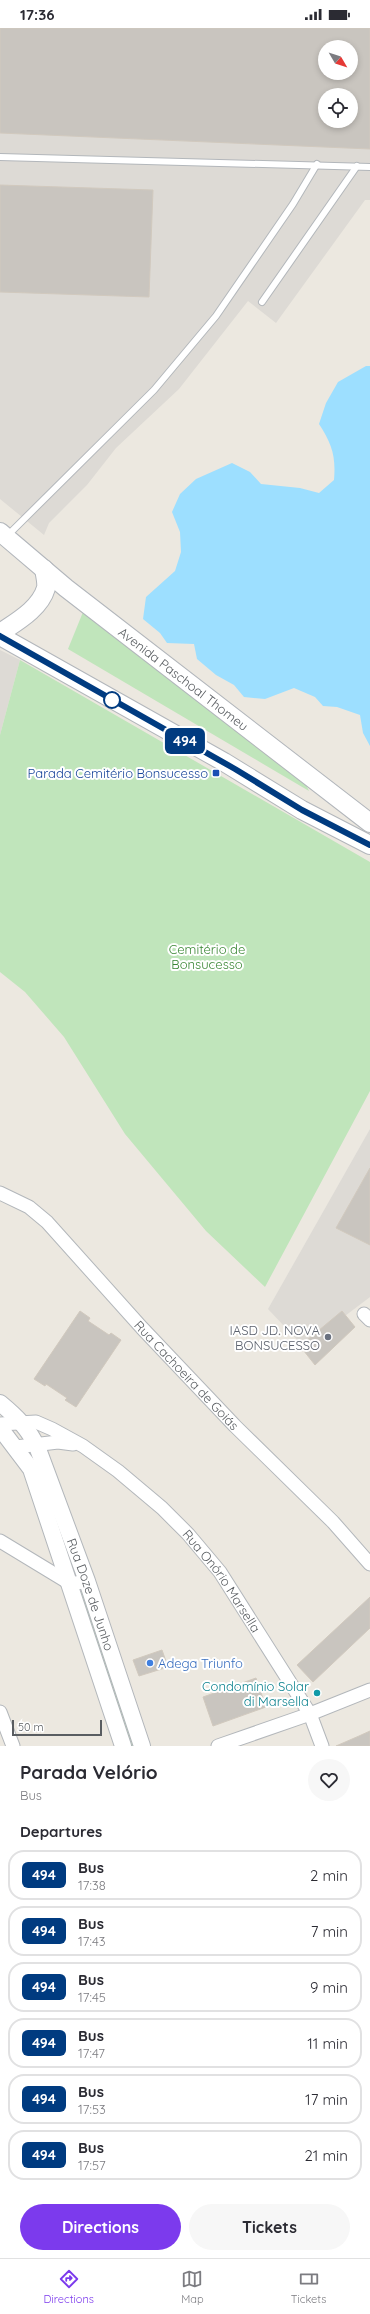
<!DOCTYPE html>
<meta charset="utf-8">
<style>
body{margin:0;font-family:Quicksand,sans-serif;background:#f7f7f7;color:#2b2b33;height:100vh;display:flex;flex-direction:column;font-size:15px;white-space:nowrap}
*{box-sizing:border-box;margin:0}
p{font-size:13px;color:#7c7c81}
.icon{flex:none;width:22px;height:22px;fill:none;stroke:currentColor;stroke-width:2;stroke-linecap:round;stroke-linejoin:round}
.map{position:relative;height:1718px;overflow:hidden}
.details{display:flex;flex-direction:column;background:#fff;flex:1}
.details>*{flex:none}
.badge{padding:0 8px;border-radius:6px;font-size:14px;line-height:26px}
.needle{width:26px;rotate:129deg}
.buttons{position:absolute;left:318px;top:12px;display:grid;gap:8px}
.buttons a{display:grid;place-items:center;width:40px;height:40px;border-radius:50%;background:#fff;box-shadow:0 2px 6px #0003;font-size:20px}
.scale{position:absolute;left:12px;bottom:10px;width:90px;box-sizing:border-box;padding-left:4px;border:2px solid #595d61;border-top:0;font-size:11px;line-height:14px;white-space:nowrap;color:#595d61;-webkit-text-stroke:3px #fff;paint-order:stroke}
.map>.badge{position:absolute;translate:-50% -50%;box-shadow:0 0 0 2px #fff}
h2{padding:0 20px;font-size:15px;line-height:36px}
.round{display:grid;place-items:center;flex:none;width:42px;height:42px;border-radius:21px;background:#f7f7f7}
.head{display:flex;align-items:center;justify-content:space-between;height:68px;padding:0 20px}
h1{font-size:19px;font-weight:700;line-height:30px}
.action{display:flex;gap:8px;margin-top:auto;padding:8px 20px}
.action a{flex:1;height:46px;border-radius:24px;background:#7c3aed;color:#fff;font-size:16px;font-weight:700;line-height:46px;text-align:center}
.action a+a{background:#f7f7f7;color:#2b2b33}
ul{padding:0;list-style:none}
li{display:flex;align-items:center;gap:12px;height:50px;margin:0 8px 6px;padding:0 12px;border:2px solid #e1e1e2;border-radius:16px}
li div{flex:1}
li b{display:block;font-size:15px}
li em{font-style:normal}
li .badge{min-width:44px;font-weight:700;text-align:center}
.status{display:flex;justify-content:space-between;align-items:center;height:28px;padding:0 20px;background:#fff;direction:ltr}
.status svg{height:11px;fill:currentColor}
.tabs{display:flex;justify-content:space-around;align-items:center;height:56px;border-top:1px solid #e1e1e2;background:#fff;font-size:11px;color:#7c7c81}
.tabs a{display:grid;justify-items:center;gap:2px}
.tabs .on{color:#7c3aed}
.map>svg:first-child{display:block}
.industrial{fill:#dddad5;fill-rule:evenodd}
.green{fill:#c0e5bb}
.water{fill:#9ddfff}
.building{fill:#c9c5bf;stroke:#d1c9be;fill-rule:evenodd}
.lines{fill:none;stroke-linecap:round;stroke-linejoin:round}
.service-casing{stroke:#b3b7bb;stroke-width:8}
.minor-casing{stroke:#b3b7bb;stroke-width:15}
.tertiary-casing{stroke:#b3b7bb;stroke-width:18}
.secondary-casing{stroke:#b2b6bb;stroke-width:20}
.service{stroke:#fff;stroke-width:6}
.minor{stroke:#fff;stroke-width:13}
.tertiary{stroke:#fff;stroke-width:16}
.secondary{stroke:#fff;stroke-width:18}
.line-casing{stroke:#fff;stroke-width:9}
.line{stroke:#003b80;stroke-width:6}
.stop-dot{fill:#fff;stroke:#003b80;stroke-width:2}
.transit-dot{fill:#1a4fb4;stroke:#fff;stroke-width:1.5}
.worship-dot{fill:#6b7280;stroke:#fff;stroke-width:1.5}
.shop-dot{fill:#3f7fe0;stroke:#fff;stroke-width:1.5}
.culture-dot{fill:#0f9aa8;stroke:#fff;stroke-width:1.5}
.labels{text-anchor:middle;stroke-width:4;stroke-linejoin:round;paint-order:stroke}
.street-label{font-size:13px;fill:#595d61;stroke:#fff}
.transit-label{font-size:13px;fill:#164399;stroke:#fff;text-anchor:end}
.park-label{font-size:13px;fill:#398633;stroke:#fff}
.worship-label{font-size:13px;fill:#5b616d;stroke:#fff;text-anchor:end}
.shop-label{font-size:13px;fill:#366cbe;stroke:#fff;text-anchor:start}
.culture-label{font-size:13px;fill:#0d838f;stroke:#fff;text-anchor:end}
</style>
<div class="status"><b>17:36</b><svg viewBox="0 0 49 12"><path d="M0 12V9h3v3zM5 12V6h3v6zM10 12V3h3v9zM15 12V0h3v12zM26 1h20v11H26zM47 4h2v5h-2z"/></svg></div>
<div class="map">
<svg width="370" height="1718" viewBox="0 0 370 1718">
<rect width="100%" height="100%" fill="#ece8e0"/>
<!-- industrial -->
<g class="industrial">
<path d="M0 0H370V172H365L276 295 248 273 179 361 116 420 87 457 49 495 44 507 0 471ZM325 19H351V45H325ZM325 67H351V93H325Z"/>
<polygon points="0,622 20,632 0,707"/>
<polygon points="370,1101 370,1269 304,1319 268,1281"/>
</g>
<!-- green -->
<g class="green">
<polygon points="83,584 302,748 309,763 68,621"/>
<polygon points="20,632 370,834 370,1063 265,1259 206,1203 125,1106 64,1009 25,964 0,944 0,707"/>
<polygon points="84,1563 135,1718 130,1718 80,1564"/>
</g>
<!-- water -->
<path class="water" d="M366 338H370V718L363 705 360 687 337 679 323 678 315 669 294 660 265 671 244 669 234 657 216 647 197 631 194 616 167 615 160 605 143 591 146 569 175 543 181 524 180 504 172 484 180 466 196 451 232 435 250 444 261 456 300 460 319 465 334 452C336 428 332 416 319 396L326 375 338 354Z"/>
<!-- building -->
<g class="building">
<path d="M0 0H370V121L0 105ZM325 19H351V45H325ZM325 67H351V93H325Z"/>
<polygon points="0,157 153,162 149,269 0,264"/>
<polygon points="370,1140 370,1217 336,1200"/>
<polygon points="80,1283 90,1290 88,1293 109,1307 111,1305 121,1312 76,1379 65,1372 67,1370 46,1356 45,1358 34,1351"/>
<polygon points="342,1283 355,1299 315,1337 300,1318"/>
<polygon points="370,1569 370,1600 313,1654 297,1637"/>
<polygon points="162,1622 168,1639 139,1648 133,1632"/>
<polygon points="256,1650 266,1679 213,1698 203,1669"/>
<polygon points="370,1703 370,1718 336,1718 359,1708"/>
</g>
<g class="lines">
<defs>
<g id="service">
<polyline points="0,129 370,139"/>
<polyline points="262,274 357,138"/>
<polyline points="7,508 154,362 216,288 293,176 317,136"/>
</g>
<g id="minor">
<path id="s1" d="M0 1165 29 1179 47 1194 142 1300 235 1398 333 1494 370 1536"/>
<polyline points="364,1286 370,1292"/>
<path id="s2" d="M0 1396 36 1394 52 1401 83 1418 118 1443 162 1480 188 1506 220 1544 310 1686 322 1718"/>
<polyline points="16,1419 58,1414 73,1416"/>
<polyline points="0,1513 71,1556 87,1553"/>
<polyline points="0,1684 13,1718"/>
<polyline points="218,1718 310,1686 370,1662"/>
</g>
<g id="tertiary">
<path id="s3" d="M0 1375C17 1389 29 1401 38 1421L87 1553 142 1718"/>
<polyline points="0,1400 31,1441 123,1718"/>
</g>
<g id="secondary">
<path id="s4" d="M0 504 66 560 370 795"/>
<path d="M0 605C16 594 40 581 46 560 47 555 45 547 44 541"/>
<polyline points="0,608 224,734 302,782 370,817"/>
</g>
</defs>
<!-- service casing -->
<use href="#service" class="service-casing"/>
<!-- minor casing -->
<use href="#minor" class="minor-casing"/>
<!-- tertiary casing -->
<use href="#tertiary" class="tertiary-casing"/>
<!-- secondary casing -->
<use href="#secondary" class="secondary-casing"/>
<!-- service -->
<use href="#service" class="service"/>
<!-- minor -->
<use href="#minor" class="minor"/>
<!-- tertiary -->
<use href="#tertiary" class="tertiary"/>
<!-- secondary -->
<use href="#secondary" class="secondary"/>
</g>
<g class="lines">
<defs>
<polyline id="line" points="0,608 235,741 302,782 370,817"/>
</defs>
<!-- line casing -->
<use href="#line" class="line-casing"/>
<!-- line -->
<use href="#line" class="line"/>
</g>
<!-- markers -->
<circle class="stop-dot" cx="112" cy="672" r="8"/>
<rect class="transit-dot" x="212" y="741" width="8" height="8" rx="2"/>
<circle class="worship-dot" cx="328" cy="1309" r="4"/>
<circle class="shop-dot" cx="150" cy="1635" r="4"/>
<circle class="culture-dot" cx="317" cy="1665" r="4"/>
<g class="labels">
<!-- street labels -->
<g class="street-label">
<text dy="5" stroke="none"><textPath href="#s4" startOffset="235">Avenida Paschoal Thomeu</textPath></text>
<text dy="5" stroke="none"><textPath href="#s1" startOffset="263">Rua Cachoeira de Goiás</textPath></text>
<text dy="5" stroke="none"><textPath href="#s2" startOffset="284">Rua Onório Marsella</textPath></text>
<text dy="5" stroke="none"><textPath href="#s3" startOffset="215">Rua Doze de Junho</textPath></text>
</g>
<!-- transit labels -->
<g class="transit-label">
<text x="208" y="750">Parada Cemitério Bonsucesso</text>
</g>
<!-- park labels -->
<g class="park-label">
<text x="207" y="926">Cemitério de<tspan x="207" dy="15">Bonsucesso</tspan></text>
</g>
<!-- worship labels -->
<g class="worship-label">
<text x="320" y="1307">IASD JD. NOVA<tspan x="320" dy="15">BONSUCESSO</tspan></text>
</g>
<!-- shop labels -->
<g class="shop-label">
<text x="158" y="1640">Adega Triunfo</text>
</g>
<!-- culture labels -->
<g class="culture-label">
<text x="309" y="1663">Condomínio Solar<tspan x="309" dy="15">di Marsella</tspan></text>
</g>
</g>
</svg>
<div class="buttons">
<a><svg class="needle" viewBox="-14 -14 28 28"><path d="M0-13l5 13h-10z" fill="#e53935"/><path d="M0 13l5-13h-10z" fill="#7c7c81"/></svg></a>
<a><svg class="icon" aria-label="locate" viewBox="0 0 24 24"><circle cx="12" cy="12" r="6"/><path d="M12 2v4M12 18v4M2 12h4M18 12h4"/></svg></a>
</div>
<div class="scale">50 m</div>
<b class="badge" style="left:185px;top:713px;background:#003b80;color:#fff">494</b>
</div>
<section class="details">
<div class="head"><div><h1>Parada Velório</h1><p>Bus</p></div><a class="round"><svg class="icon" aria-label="heart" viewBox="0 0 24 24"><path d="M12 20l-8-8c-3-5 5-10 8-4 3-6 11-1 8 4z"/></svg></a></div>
<h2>Departures</h2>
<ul>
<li><span class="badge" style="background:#003b80;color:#fff">494</span><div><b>Bus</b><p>17:38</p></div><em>2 min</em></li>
<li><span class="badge" style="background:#003b80;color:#fff">494</span><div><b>Bus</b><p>17:43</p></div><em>7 min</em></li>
<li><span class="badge" style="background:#003b80;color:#fff">494</span><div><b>Bus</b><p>17:45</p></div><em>9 min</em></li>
<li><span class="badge" style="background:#003b80;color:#fff">494</span><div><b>Bus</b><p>17:47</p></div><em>11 min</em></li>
<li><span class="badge" style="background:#003b80;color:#fff">494</span><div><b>Bus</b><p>17:53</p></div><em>17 min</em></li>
<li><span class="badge" style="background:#003b80;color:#fff">494</span><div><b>Bus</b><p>17:57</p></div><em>21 min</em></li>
</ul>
<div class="action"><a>Directions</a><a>Tickets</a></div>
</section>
<nav class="tabs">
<a class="on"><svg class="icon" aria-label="directions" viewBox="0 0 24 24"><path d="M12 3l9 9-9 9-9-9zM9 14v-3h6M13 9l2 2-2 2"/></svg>Directions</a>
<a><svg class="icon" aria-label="map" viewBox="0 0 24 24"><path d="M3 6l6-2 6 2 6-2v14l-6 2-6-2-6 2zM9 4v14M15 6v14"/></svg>Map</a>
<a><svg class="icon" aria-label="tickets" viewBox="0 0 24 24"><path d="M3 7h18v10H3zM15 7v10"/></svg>Tickets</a>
</nav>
